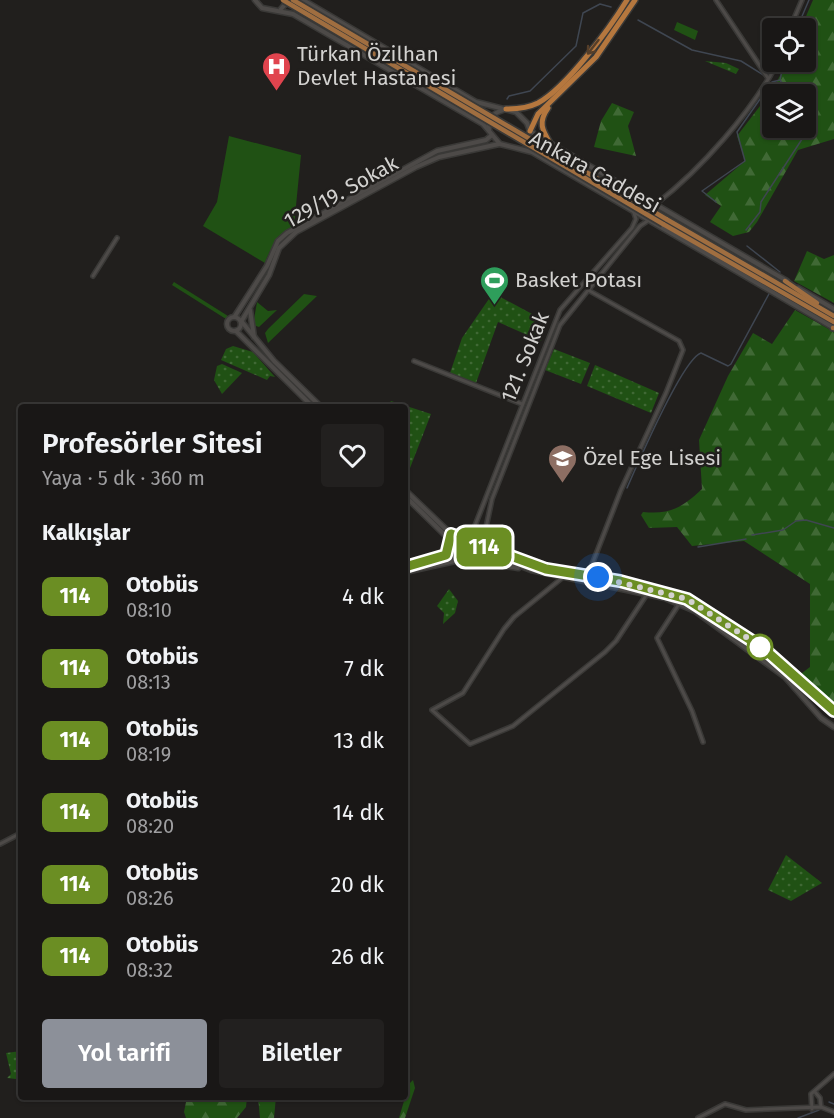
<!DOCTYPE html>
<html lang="tr">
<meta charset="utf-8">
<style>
body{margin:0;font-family:"Fira Sans",sans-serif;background:#22201f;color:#f1f3f6;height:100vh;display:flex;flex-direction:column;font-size:22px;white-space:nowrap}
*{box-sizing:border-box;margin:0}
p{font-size:20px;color:#9f9fa1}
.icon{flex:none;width:33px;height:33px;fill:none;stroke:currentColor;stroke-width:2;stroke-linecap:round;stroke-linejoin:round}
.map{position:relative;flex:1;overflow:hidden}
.side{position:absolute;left:18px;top:404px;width:390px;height:696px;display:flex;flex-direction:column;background:#191716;border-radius:6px;box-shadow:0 2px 4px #0004,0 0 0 2px #373635}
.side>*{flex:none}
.badge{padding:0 12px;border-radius:9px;font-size:21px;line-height:39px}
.buttons{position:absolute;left:762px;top:18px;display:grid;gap:12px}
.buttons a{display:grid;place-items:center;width:54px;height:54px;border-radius:6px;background:#191716;box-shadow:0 2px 4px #0004,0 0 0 2px #373635;font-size:30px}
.you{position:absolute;width:30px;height:30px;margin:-15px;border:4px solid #fff;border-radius:50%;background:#1a73e8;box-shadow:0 0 0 9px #1a73e833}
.map>.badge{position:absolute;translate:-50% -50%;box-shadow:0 0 0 3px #fff}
h2{padding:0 24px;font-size:22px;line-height:54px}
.round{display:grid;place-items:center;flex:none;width:63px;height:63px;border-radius:6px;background:#22201f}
.headline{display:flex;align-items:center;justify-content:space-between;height:102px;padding:0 24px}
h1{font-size:28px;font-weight:600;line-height:45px}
.primary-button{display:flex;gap:12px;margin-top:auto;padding:12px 24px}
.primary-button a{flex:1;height:69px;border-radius:6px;background:#8c9099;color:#fff;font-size:24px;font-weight:600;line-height:69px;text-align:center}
.primary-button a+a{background:#22201f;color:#f1f3f6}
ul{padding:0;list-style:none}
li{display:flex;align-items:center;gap:18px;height:72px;padding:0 24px}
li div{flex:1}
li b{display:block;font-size:22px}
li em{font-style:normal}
li .badge{min-width:66px;font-weight:700;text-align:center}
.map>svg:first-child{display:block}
.grass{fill:#205114}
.forest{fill:url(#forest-firs);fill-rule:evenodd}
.park{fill:url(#park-dots)}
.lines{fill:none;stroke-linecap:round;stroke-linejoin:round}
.stream{stroke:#3f4651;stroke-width:1.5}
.tertiary-casing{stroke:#3a3937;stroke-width:6}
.secondary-casing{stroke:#3a3937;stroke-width:7}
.trunk-casing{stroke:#3a3937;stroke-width:8}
.motorway-casing{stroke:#3a3937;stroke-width:8}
.tertiary{stroke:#4d4a48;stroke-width:3}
.secondary{stroke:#4d4a48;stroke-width:4}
.trunk{stroke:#a06e40;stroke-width:4.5}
.motorway{stroke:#b5773e;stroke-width:5}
.trunk-bridge-casing{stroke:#3a3937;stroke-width:8;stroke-linecap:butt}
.trunk-bridge{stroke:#a06e40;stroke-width:4.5}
.oneway{stroke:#553e29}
.line-casing{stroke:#fff;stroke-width:14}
.line{stroke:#6b8e23;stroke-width:9}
.walk{stroke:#d3d2d0;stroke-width:6;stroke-dasharray:0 10.8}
.stop-dot{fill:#fff;stroke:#6b8e23;stroke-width:3}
.labels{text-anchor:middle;stroke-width:5;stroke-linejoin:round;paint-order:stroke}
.poi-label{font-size:21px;fill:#d3d2d0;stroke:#211f1d;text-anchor:start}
.street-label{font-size:21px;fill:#d3d2d0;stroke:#211f1d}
</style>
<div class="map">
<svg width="834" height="1118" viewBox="0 0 834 1118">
<defs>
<pattern id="forest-firs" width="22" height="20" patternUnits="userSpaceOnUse" patternTransform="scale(1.5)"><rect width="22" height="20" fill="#205114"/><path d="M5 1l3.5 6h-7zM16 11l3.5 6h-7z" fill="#406935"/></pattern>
<pattern id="park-dots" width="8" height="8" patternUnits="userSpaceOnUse" patternTransform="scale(1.5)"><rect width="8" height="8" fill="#205114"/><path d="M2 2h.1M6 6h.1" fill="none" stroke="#406935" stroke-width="1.8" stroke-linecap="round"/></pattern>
</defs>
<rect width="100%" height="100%" fill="#211f1d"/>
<!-- grass -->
<g class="grass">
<polygon points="677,22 698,31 695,40 674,30"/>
<path d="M229 136 301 155 294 226C279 236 271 246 265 263L203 226 217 202Z"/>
<polygon points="174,282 228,316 226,319 172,285"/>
<polygon points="304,294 317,296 268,343 265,333 268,329"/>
<polygon points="257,302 268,311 277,310 259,327 253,325"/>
</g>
<!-- forest -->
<g class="forest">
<path d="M813 0H834V139L798 150 757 222 749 232 733 236 710 222 721 206 705 195 745 161 737 136 773 89 787 62H806V28H801ZM772 94H806V128H772Z"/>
<polygon points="612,103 634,112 628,126 636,156 594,147 601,121"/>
<polygon points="807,251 824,259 834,255 834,303 794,281"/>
<path d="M795 310 834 332V705L798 676 810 667V584L744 541 692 546 677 527 649 528 641 515 643 512C670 515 683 507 702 489L699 440 728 376 753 333 772 344Z"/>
<polygon points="413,1080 415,1088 405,1118 399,1118 409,1084"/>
<polygon points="187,1097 187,1096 247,1097 246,1107 237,1118 186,1118 184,1112"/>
<polygon points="258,1097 276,1097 274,1118 260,1118"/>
</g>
<!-- park -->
<g class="park">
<polygon points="705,61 726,63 739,69 736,74"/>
<polygon points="493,293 547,322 541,341 498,322 476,383 450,373 462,338"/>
<polygon points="233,346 253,352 275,377 270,376 267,380 221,360 226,349"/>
<polygon points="554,349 590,363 581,384 545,370"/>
<polygon points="222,364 242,373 222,394 214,380 217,366"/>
<polygon points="595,365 659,393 651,413 587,386"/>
<polygon points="391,401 431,414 405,481 405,406 388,406"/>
<polygon points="449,589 458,601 455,613 443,624 444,613 437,606"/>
<polygon points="786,855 822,883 791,901 768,890"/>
<polygon points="21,1051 21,1076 17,1075 16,1079 7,1078 11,1074 6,1053"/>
</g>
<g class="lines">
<!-- stream -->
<g class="stream">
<polyline points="638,20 692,50 741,61 765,76"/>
<polyline points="797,28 809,0"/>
<polyline points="784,62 780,80 790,94"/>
<polyline points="507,99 509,96 530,91 576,46 583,13 600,4 611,7"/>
<polyline points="716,202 702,191 745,161 737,132 772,82 780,80"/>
<polyline points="746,230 760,212 761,202 806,133 808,127 806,117"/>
<polyline points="747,246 780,272"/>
<path d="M627 488C637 465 683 359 701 353L728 366 731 364 770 292"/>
<polyline points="752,535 783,530 796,521 806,520 834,528"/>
<polyline points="698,547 746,539"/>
<polyline points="829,1102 834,1104"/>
<polyline points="798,1118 819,1110"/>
</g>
<defs>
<g id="tertiary">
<polyline points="716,0 768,78"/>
<polyline points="790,28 802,0"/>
<path d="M656 204C701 169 751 113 778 62"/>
<polyline points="93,276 117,238"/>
<polyline points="414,361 522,404"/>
<polyline points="472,533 560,310 632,228 636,219 634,213"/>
<polyline points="484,537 492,499 560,325 640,226 649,220"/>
<polyline points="449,539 462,543"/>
<polyline points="446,554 451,534 463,538"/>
<polyline points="591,567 598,577"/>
<polyline points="583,574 591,567 621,490 666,393 683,350 679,341 588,290"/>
<polyline points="562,578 514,617 504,629 463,693 432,710 470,744 513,726 605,652 616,641 647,594"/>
<polyline points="679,604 657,638 692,711 703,742"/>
<polyline points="0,844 21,833"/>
<polyline points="815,1092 820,1098 821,1107"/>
<polyline points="812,1109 811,1094 834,1074"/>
<polyline points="698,1118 725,1104 746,1110 821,1107 834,1112"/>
</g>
<g id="secondary">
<polyline points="255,0 262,8 293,14 483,124 500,144 532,152 834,328"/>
<polyline points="303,0 476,102 516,112 527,123 530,131 550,143 787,281"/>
<polyline points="281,9 289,0"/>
<path d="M489 130C487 120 493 113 503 110"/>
<polyline points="798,288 834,309"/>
<polyline points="250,310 254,337"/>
<polyline points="235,316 267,266 278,241 287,233 437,151 486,140 492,135"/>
<circle cx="234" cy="324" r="7"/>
<polyline points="241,322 269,275 279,248 296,232 416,167 439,157 499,144"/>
<polyline points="242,322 274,361 320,406"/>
<polyline points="236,331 312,406"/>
<polyline points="405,490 451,534"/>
<polyline points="405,496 449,539"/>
<polyline points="463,539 546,569 620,581 687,599 763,648 834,711"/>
<polyline points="462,543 531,570 665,598 695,611 785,677 821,718 834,727"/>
<path d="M474 559 483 556 488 547 484 537C469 527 452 546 467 557 479 566 503 565 518 568"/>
<polyline points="405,567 438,558 461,546"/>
<polyline points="405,572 469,558"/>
</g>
<g id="trunk">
<polyline points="666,219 834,316"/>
<polyline points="663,224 834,322"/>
<polyline points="785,281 817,303"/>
<polyline points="833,328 834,328"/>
</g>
<g id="motorway">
<path d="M548 108C538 122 542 130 550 143"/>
<path d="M506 109C517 109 528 108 538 103 566 88 610 28 627 0"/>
<polyline points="530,131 538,114 596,57 635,0"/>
</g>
</defs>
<!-- tertiary casing -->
<use href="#tertiary" class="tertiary-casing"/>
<!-- secondary casing -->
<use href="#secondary" class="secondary-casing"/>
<!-- trunk casing -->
<use href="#trunk" class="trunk-casing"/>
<!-- motorway casing -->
<use href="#motorway" class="motorway-casing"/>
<!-- tertiary -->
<use href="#tertiary" class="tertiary"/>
<!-- secondary -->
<use href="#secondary" class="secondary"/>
<!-- trunk -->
<use href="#trunk" class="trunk"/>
<!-- motorway -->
<use href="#motorway" class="motorway"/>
<defs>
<g id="trunk-bridge">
<polyline points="283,0 663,224"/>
<polyline points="293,0 666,219"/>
</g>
</defs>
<!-- trunk-bridge casing -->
<use href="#trunk-bridge" class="trunk-bridge-casing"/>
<!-- trunk-bridge -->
<use href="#trunk-bridge" class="trunk-bridge"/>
</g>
<!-- one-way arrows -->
<defs><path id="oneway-shaft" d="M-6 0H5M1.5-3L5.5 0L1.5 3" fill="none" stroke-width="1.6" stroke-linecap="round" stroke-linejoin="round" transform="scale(1.5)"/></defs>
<use class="oneway" href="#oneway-shaft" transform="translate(593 47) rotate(128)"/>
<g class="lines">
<defs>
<polyline id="line" points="405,567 446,555 451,534 546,569 620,581 687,599 763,648 834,711"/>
</defs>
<!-- line casing -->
<use href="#line" class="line-casing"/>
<!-- line -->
<use href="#line" class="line"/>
<!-- walk -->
<polyline class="walk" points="598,577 687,599 763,648 760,647"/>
</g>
<!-- icons -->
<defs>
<symbol id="hospital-pin" viewBox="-11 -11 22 30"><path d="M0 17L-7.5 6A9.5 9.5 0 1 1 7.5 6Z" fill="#e0444e" stroke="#211f1d"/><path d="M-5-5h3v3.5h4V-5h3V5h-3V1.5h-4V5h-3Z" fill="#fff"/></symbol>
<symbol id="stadium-pin" viewBox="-11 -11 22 30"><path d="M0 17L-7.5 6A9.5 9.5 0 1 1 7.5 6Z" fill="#2e9e5b" stroke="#211f1d"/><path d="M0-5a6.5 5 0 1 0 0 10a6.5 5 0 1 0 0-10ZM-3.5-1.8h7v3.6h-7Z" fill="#fff"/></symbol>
<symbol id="school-pin" viewBox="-11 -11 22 30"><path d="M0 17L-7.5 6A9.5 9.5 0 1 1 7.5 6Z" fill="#8d6e63" stroke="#211f1d"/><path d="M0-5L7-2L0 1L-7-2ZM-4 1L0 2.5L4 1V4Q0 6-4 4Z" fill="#fff"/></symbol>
</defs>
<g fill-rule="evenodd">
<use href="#hospital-pin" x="260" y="50" width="33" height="45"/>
<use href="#stadium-pin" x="478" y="264" width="33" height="45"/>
<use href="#school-pin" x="546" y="442" width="33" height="45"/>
</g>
<!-- markers -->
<circle class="stop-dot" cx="760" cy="647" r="12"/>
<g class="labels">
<!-- poi labels -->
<g class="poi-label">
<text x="297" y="61">Türkan Özilhan<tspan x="297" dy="24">Devlet Hastanesi</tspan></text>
<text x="515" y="287">Basket Potası</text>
<text x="583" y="465">Özel Ege Lisesi</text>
</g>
<!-- street labels -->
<g class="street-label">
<text transform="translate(595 172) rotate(29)" y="7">Ankara Caddesi</text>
<text transform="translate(341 192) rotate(-29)" y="7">129/19. Sokak</text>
<text transform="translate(525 357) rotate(-68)" y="7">121. Sokak</text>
</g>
</g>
</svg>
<div class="buttons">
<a><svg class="icon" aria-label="locate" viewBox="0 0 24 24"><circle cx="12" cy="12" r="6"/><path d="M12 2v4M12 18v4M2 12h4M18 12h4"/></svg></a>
<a><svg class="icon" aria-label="layers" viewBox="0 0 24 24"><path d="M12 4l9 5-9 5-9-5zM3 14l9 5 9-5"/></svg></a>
</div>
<div class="you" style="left:598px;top:577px"></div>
<b class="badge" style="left:484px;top:547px;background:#6b8e23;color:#fff">114</b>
<section class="side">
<div class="headline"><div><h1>Profesörler Sitesi</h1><p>Yaya · 5 dk · 360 m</p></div><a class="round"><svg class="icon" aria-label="heart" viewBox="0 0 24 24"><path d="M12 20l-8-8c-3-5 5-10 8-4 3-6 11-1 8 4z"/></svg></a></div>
<h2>Kalkışlar</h2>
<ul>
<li><span class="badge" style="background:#6b8e23;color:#fff">114</span><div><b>Otobüs</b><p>08:10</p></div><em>4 dk</em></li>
<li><span class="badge" style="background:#6b8e23;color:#fff">114</span><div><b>Otobüs</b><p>08:13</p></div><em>7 dk</em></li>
<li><span class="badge" style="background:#6b8e23;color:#fff">114</span><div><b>Otobüs</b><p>08:19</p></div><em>13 dk</em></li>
<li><span class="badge" style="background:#6b8e23;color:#fff">114</span><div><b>Otobüs</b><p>08:20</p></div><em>14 dk</em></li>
<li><span class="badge" style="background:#6b8e23;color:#fff">114</span><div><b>Otobüs</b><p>08:26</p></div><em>20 dk</em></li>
<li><span class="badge" style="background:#6b8e23;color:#fff">114</span><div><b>Otobüs</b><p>08:32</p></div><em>26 dk</em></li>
</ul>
<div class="primary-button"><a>Yol tarifi</a><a>Biletler</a></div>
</section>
</div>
